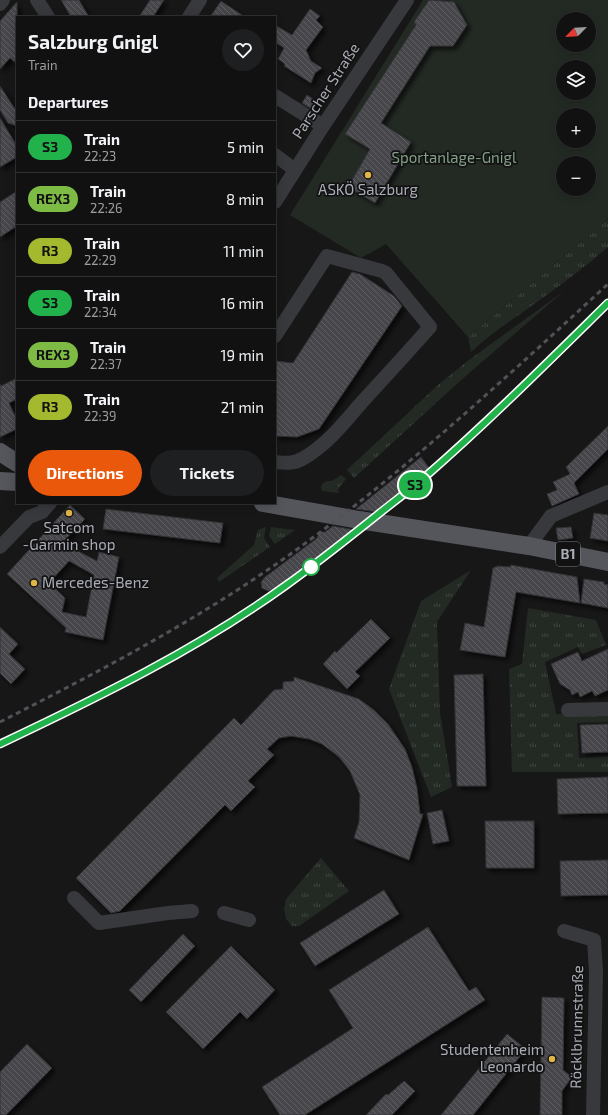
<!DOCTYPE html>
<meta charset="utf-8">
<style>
body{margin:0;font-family:"Exo 2",sans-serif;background:#1e1f20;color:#f1f3f6;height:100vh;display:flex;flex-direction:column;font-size:15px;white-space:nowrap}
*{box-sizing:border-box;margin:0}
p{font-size:13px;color:#9c9d9f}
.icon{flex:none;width:22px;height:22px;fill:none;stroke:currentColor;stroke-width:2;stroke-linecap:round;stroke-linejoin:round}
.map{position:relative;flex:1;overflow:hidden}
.sheet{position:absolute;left:16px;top:16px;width:260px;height:488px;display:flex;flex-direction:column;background:#111112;border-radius:0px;box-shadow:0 2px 10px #0003,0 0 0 1px #303132}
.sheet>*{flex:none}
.badge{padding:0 8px;border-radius:13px;font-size:14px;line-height:26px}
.needle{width:26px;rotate:246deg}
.tools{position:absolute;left:556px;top:12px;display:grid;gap:8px}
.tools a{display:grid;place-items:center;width:40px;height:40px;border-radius:50%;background:#111112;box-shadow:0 2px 10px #0003,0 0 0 1px #303132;font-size:20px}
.map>.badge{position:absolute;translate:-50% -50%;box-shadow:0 0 0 2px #fff}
h2{padding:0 12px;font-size:15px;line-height:36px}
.round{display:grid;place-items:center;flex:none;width:42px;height:42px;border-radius:21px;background:#1e1f20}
.overview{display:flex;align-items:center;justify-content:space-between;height:68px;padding:0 12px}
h1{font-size:19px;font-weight:700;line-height:30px}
.button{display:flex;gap:8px;margin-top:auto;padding:8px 12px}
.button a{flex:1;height:46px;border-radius:24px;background:#ea580c;color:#fff;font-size:16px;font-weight:700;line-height:46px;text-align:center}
.button a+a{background:#1e1f20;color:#f1f3f6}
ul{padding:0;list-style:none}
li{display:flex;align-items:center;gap:12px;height:52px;padding:0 12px;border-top:1px solid #303132}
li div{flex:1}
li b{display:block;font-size:15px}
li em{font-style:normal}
li .badge{min-width:44px;font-weight:700;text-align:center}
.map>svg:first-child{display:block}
.grass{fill:url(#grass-tufts)}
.green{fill:#232a24;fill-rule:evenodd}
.building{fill:url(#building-back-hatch);stroke:#313134;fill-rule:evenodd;filter:url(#shadow)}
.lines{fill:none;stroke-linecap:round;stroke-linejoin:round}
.minor{stroke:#38393d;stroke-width:14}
.major{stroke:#54565c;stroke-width:18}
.rail{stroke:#515258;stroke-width:3;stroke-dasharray:5 4;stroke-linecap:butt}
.line-casing{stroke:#fff;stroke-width:9}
.line{stroke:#22b24c;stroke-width:6}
.poi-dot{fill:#e0b447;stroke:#121213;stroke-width:1.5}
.stop-dot{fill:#fff;stroke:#22b24c;stroke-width:2}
.labels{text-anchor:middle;stroke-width:3.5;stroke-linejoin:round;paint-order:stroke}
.shield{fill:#121213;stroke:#7c7e86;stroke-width:1}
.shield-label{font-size:14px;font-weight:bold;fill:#aaadb7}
.street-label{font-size:15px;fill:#aaadb7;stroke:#121213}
.park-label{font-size:15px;fill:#83a086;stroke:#121213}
.poi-label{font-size:15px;fill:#aaadb7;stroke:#121213}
</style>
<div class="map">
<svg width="608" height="1115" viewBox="0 0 608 1115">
<defs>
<pattern id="grass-tufts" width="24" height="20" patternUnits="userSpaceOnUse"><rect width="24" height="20" fill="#232a24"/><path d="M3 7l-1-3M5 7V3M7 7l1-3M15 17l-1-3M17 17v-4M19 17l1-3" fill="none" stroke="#404642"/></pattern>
<pattern id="building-back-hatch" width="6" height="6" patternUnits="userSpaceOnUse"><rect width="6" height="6" fill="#46474b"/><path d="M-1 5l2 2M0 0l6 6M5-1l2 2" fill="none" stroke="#5e5f63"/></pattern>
<filter id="shadow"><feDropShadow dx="3.5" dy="3.5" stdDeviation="2" flood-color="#0009"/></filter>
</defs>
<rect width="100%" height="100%" fill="#171718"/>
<!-- grass -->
<g class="grass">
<path d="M608 219V247C585 267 561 285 537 302 515 318 491 333 471 352L468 337Z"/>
<polygon points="564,291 460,381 354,478 347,470 439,384 469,360"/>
<polygon points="341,475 346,479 338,489 339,493 322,491 321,487 322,484 327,481 332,481"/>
<polygon points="266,527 264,538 270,547 219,582 217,578 254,545 258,530"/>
<polygon points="271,527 295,530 275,544 269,536"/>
<polygon points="471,570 437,622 440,713 452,787 431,797 389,689 421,601"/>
<polygon points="528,608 596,620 606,645 582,654 578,647 545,662 556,714 608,713 608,722 577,723 579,758 608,756 608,772 512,772 509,669 522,664"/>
<polygon points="321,858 349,891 299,926 292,926 286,919 284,909 286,899"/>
</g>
<!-- green -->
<path class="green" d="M423 0H608V219L468 337 386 244 361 258 290 215ZM563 19H589V45H563ZM563 67H589V93H563ZM563 115H589V141H563ZM563 163H589V189H563Z"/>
<!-- building -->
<g class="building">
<polygon points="61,0 79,0 89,17 71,17"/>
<polygon points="150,0 164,0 153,17 139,17"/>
<polygon points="429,0 454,2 467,25 453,46 430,46 381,123 411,142 375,203 348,187 370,149 345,134 416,25 414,22"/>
<polygon points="221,1 245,17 210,17"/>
<polygon points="17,2 17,64 10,58 0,69 0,21"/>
<polygon points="310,9 320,16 316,20 323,27 306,50 311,61 322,68 315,73 311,83 284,66 285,64 278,59 284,48 275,42 275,25 292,35"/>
<polygon points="0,86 17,112 17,126 8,123 0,110"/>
<polygon points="307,95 318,102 313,110 302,103"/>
<polygon points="0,118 17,146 17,157 0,167"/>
<polygon points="17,191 17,226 0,237 0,202"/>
<polygon points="352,272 360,274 394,296 402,306 319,429 297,437 275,436 275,361 293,363"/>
<polygon points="17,378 17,399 9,403 17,420 17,429 0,437 0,384 1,386"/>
<polygon points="608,426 608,449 574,483 579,494 552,506 547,494 557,490 553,482 570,474 566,467"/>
<polygon points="421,457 430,469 388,503 385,508 383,507 377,512 356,509"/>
<path d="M70 505 85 519 62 543 97 561 99 552 119 557 103 640 65 632 66 628 7 574ZM69 561 94 575 86 617 62 612 65 598 49 583Z"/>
<polygon points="106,509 223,523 220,543 103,529"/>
<polygon points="594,513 608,515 608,541 590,538"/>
<polygon points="333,526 355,530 327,552 274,589 268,591 262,588 261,582 265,577 316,539 321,532 325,532"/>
<polygon points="571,527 573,538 558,540 556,528"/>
<polygon points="511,565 577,577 580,603 516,592 505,657 460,650 465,623 484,627 493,568 498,566 510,567"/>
<polygon points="584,579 604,582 604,584 608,585 608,608 581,603"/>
<polygon points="371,619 390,638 355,672 360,676 347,689 323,664 335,651 336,653"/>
<polygon points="0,627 18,644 9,654 25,669 11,684 0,673"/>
<polygon points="608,649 608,690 595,696 592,691 580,697 578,692 572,695 570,690 560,684 551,664 578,652 582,661"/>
<polygon points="483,674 486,786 457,786 454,675"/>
<polygon points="294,677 359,699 374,710 388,724 405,749 412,767 417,788 420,814 423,814 409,860 354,838 359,822 360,795 350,771 339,757 322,744 309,739 291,736 279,738 267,749 274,755 248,781 255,787 231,811 225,805 120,911 111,913 76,878 234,718 241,725 274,690 283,689 283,682 294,681"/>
<polygon points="608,724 608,752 582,753 580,725"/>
<polygon points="608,777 608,813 558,814 557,779"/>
<polygon points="442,810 449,841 433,844 427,813"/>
<polygon points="485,821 534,821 534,868 486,868"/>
<polygon points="608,860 608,895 561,896 560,861"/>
<polygon points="384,890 399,914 315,966 300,943"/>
<polygon points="428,927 469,991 476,987 485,1000 305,1115 280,1115 262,1087 353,1028 329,990"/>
<polygon points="183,934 195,946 141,1002 129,990"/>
<polygon points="231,946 275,990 247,1019 240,1012 203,1049 166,1012"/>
<polygon points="542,997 564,998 563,1070 572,1077 562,1091 562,1115 540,1115"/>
<polygon points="507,1034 526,1049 473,1115 441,1115"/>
<polygon points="27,1044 52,1068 6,1115 0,1115 0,1072"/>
<polygon points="404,1081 415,1091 392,1115 366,1115 386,1094 388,1095"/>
</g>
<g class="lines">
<!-- minor -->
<g class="minor">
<polyline points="37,0 48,17"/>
<polyline points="0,4 3,0"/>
<polyline points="189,17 200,0"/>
<polyline points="275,96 323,126"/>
<polyline points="275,155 295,170"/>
<polyline points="275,202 323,126 407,0"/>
<path d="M275 336 327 256 382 271 386 273 430 327C408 352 385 377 362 402 345 422 326 446 302 459 293 464 285 463 275 462"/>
<polyline points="529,546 551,516 608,492"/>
<polyline points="0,547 29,517 42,512 50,503"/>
<polyline points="568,710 608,709"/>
<polyline points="74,898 99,923 168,913 192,911"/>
<polyline points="224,913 249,920"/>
<polyline points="564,931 594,940 596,972 593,1115"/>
</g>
<!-- major -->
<g class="major">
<polyline points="0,452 17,463"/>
<polyline points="0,481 17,482"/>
<polyline points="263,503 359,520 529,546 608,562"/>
</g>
<!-- rail -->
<g class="rail">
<path d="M0 722C106 668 211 613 307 542 413 464 511 373 608 284"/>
<polyline points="0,744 70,711 163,664 210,635 284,586 327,555 426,477 480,427 608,303"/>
</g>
</g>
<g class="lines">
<defs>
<path id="line" d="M0 744C99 697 196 650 285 586 316 564 346 540 376 516 392 503 410 490 426 476 489 421 548 362 608 303"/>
</defs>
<!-- line casing -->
<use href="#line" class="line-casing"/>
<!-- line -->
<use href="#line" class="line"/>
</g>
<!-- markers -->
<g class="poi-dot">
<circle cx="368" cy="175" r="4"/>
<circle cx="69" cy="513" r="4"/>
<circle cx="34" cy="583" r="4"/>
<circle cx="552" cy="1059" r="4"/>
</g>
<circle class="stop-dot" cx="311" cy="567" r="8"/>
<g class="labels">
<!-- shield labels -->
<rect class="shield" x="556" y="542" width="24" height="24" rx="3"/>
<g class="shield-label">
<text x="568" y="559">B1</text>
</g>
<!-- street labels -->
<g class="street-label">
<text transform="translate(326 91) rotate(-57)" y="5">Parscher Straße</text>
<text transform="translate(577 1027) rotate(-89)" y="5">Röcklbrunnstraße</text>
</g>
<!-- park labels -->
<g class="park-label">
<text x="454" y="163">Sportanlage-Gnigl</text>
</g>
<!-- poi labels -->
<g class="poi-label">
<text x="368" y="195">ASKÖ Salzburg</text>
<text x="69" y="533">Satcom<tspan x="69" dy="17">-Garmin shop</tspan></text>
<text x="42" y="588" text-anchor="start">Mercedes-Benz</text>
<text x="544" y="1055" text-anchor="end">Studentenheim<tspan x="544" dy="17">Leonardo</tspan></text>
</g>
</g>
</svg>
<div class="tools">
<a><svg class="needle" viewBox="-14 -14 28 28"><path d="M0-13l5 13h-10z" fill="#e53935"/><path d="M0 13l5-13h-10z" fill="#9c9d9f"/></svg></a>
<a><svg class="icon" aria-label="layers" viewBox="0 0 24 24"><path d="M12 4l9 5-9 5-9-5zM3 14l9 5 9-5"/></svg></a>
<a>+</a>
<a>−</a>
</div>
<b class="badge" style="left:415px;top:485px;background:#22b24c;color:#111">S3</b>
<section class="sheet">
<div class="overview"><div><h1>Salzburg Gnigl</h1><p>Train</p></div><a class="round"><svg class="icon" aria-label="heart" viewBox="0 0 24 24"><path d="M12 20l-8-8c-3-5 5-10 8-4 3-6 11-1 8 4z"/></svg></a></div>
<h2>Departures</h2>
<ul>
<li><span class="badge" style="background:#22b24c;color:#111">S3</span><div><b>Train</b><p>22:23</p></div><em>5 min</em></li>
<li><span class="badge" style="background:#7ebb45;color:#111">REX3</span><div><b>Train</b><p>22:26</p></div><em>8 min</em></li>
<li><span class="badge" style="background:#a4b92e;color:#111">R3</span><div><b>Train</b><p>22:29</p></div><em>11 min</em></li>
<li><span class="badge" style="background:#22b24c;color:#111">S3</span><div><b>Train</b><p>22:34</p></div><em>16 min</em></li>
<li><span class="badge" style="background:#7ebb45;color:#111">REX3</span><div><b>Train</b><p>22:37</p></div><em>19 min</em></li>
<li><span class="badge" style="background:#a4b92e;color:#111">R3</span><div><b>Train</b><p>22:39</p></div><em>21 min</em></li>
</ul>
<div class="button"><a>Directions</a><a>Tickets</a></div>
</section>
</div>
